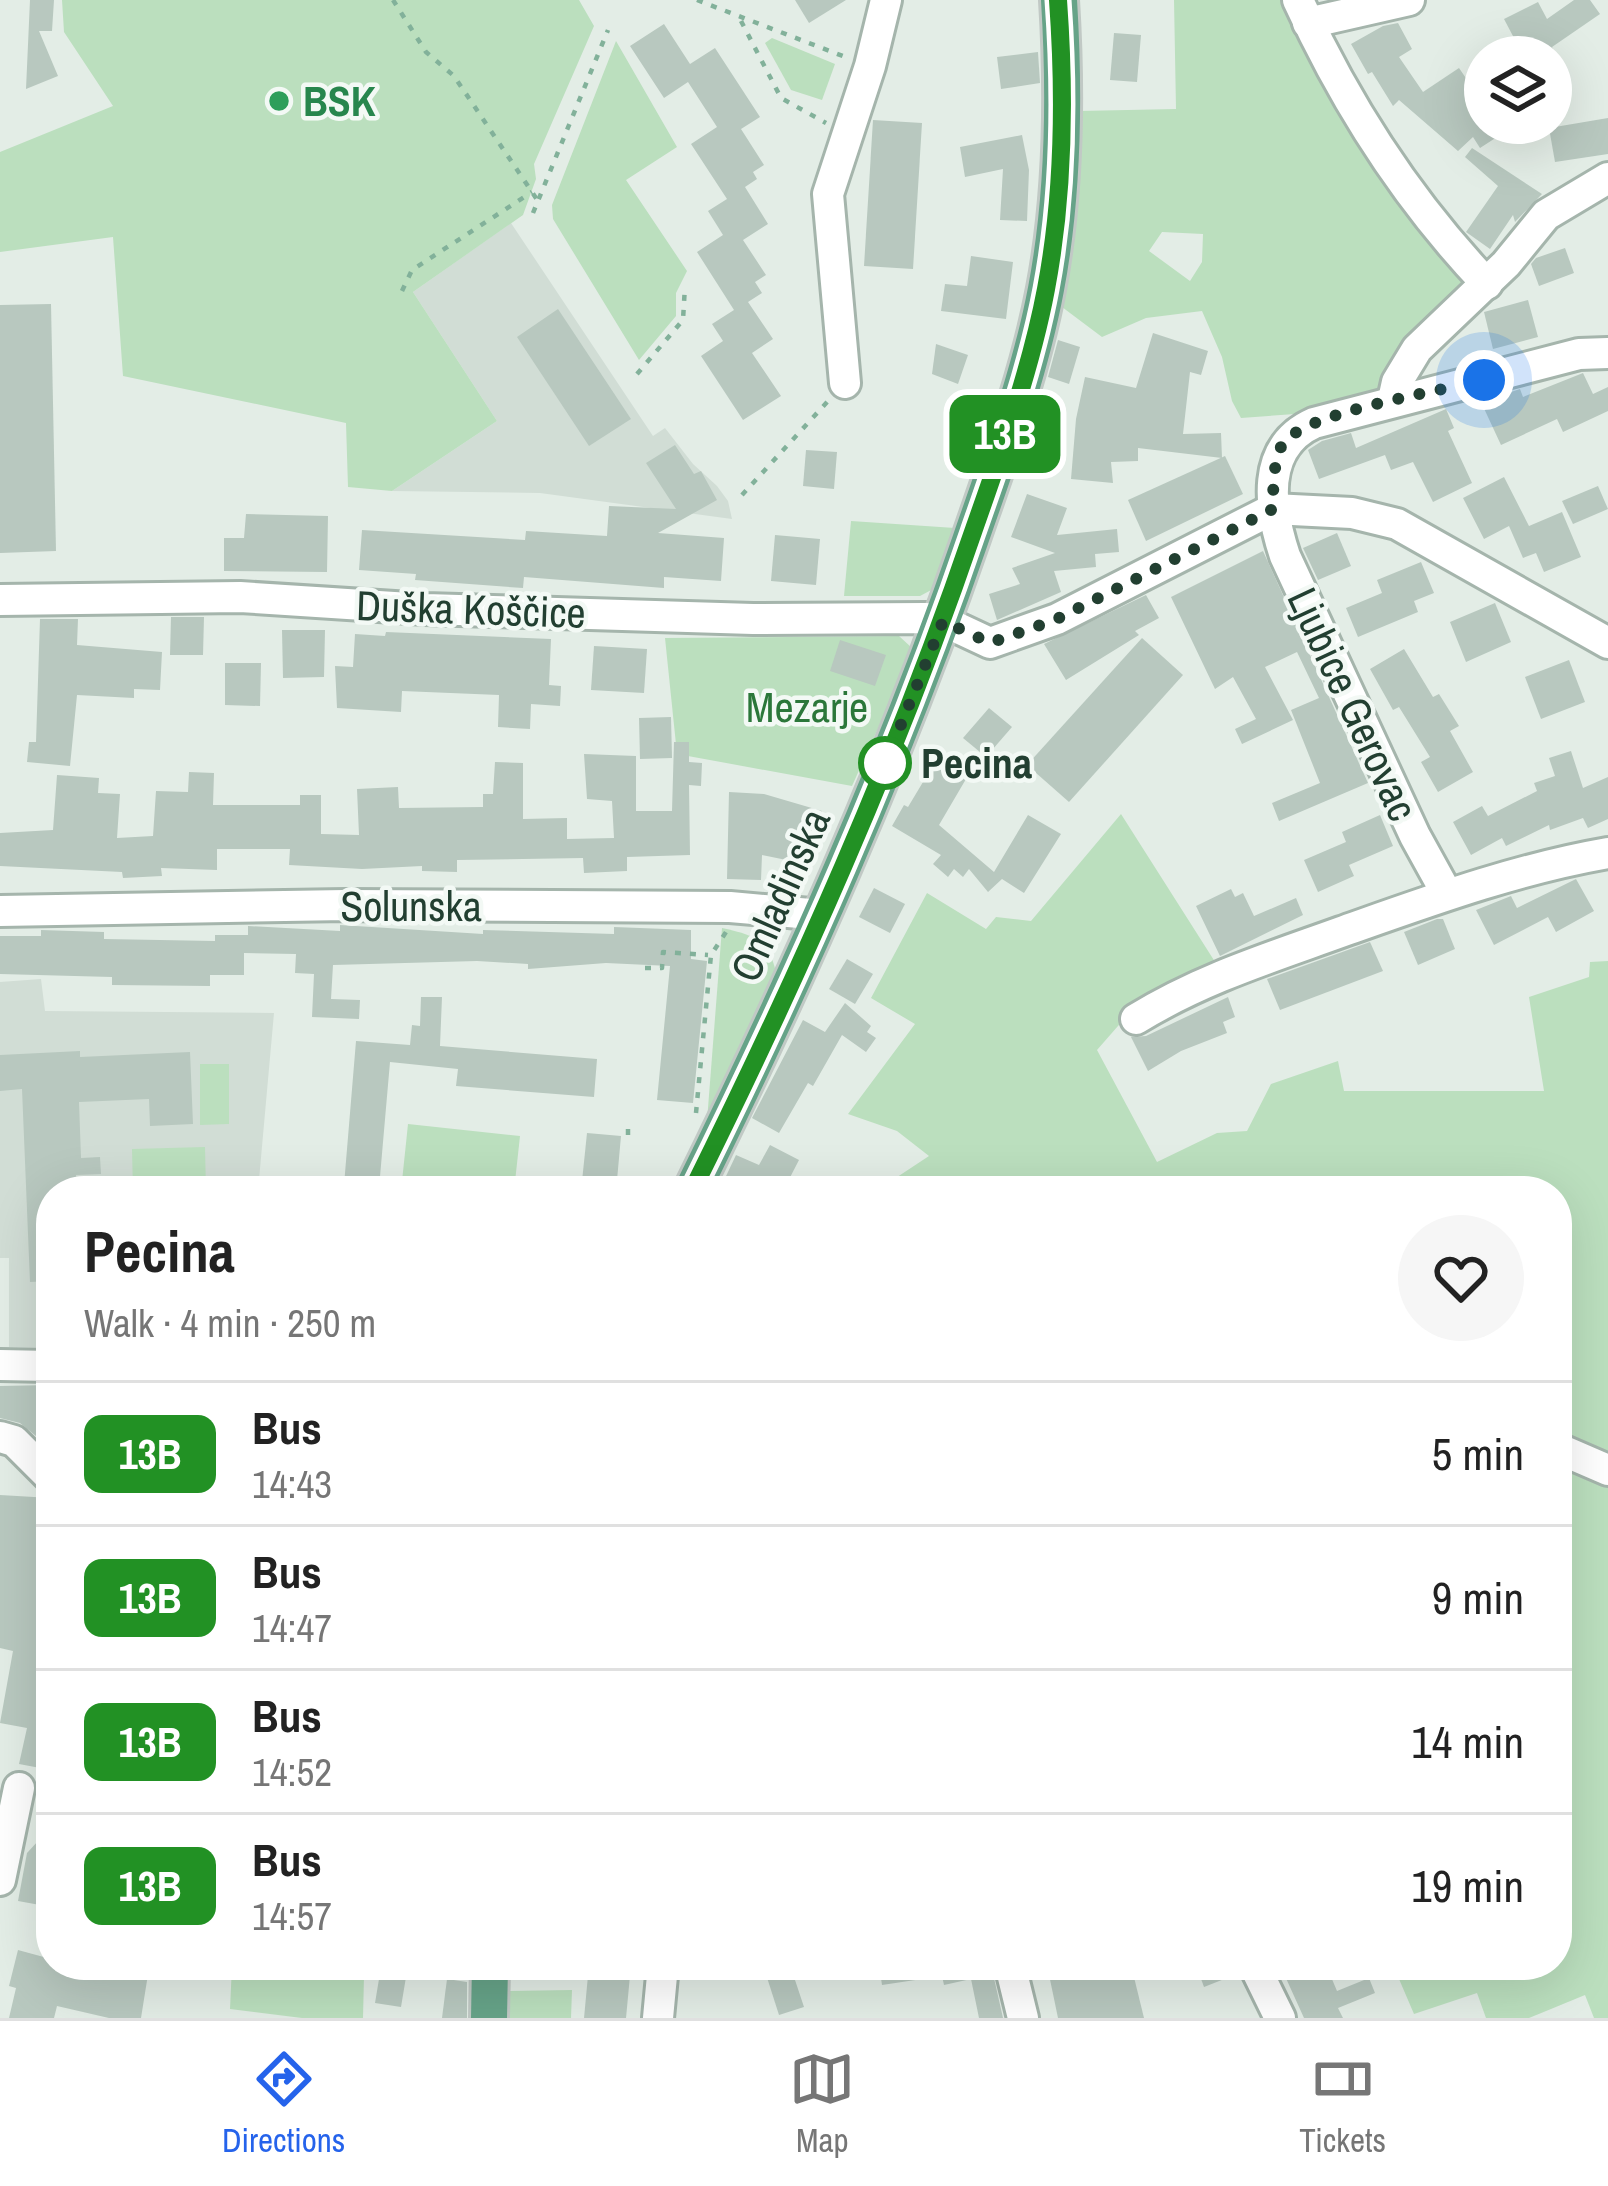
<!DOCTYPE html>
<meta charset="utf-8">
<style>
body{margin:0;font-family:"Archivo Narrow",sans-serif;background:#f6f6f6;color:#222;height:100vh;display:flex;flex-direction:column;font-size:45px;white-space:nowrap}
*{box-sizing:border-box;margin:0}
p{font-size:39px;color:#767676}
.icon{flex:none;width:66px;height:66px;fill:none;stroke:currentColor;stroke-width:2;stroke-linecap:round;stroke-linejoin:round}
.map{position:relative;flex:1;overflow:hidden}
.sheet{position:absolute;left:36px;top:1176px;width:1536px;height:804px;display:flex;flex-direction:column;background:#fff;border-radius:48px;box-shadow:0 12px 48px #0002}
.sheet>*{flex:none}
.badge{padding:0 24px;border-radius:18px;font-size:42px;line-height:78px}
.tools{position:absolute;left:1464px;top:36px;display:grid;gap:24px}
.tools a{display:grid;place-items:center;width:108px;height:108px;border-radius:50%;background:#fff;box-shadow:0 12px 48px #0002;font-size:60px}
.you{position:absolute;width:60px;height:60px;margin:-30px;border:9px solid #fff;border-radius:50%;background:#1a73e8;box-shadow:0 0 0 18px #1a73e833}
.map>.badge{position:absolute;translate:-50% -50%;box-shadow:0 0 0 6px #fff}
.round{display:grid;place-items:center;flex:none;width:126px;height:126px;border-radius:63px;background:#f6f6f6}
.overview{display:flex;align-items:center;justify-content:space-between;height:204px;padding:0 48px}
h1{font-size:57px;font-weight:700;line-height:90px}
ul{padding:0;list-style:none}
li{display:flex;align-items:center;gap:36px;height:144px;padding:0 48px;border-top:3px solid #e0e0e0}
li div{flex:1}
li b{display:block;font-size:45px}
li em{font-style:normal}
li .badge{min-width:132px;font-weight:700;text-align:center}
.menu{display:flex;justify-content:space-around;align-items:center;height:168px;border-top:3px solid #e0e0e0;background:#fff;font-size:33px;color:#767676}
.menu a{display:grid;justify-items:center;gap:6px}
.menu .current{color:#2563eb}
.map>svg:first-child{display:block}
.built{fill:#d1ddd5}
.green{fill:#bbdfbe;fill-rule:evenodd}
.building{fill:#b8c8bf}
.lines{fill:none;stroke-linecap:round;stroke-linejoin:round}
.minor-casing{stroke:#a5b5ac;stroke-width:36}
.major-casing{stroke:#c1c9c5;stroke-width:42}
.path{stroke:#82b19a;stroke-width:4.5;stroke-dasharray:6 9;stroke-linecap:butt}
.minor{stroke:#fff;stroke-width:30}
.major{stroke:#66a388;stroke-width:36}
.line-casing{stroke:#fff;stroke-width:27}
.line{stroke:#229124;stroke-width:18}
.walk{stroke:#223f31;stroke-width:12;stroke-dasharray:0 21.6}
.leisure-dot{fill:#2e9e5b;stroke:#f3f9f5;stroke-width:4.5}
.stop-dot{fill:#fff;stroke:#229124;stroke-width:6}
.labels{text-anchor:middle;stroke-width:9;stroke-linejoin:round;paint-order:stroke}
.leisure-label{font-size:42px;font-weight:bold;fill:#27864d;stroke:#f3f9f5;text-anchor:start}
.street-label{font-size:42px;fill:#223f31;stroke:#f3f9f5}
.park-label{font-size:42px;fill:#2b773a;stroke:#f3f9f5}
.stop-label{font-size:42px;font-weight:bold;fill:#223f31;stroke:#f3f9f5;text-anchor:start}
</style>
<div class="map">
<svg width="1608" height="2018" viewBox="0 0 1608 2018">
<rect width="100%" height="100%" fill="#e3ede6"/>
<!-- built -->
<g class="built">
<polygon points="511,223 653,436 665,428 693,464 717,486 728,501 732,519 540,493 392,491 497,421 413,292"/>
<polygon points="41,979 45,1011 274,1013 258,1191 51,1191 51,1348 9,1347 9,1258 0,1258 0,982"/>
</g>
<!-- green -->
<g class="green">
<polygon points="62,0 579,0 594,26 534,164 536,179 523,215 413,292 497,421 392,491 348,487 346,423 123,376 113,237 0,252 0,152 113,106 64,32"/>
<path d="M1174 0H1284L1464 273 1467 287C1433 316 1392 342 1382 387L1295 414 1241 418 1232 401 1222 357 1202 311 1146 318 1102 337 1062 307 1071 256 1079 111 1176 109ZM1162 232 1203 234 1202 262 1190 281 1149 251Z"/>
<polygon points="772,38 835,64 822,100 791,90 765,43"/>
<polygon points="616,41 677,147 626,180 687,271 676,293 676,316 639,360 553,219 552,205"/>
<polygon points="851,521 955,528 935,588 920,596 844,596"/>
<polygon points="899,636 912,648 911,655 852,786 677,754 665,638"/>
<polygon points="1121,814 1217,965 1125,1018 1097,1050 1157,1162 1217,1133 1247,1131 1271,1084 1338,1061 1344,1091 1544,1091 1529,997 1589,977 1590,962 1608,961 1608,1455 1557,1429 1557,1191 876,1191 929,1156 897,1131 848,1114 915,1024 871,998 927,893 986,929 996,917 1031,921"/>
<path d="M722 928C753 935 769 939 776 973L707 1121Z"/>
<polygon points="200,1064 229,1064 229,1124 200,1125"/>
<polygon points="408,1124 520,1136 514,1191 401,1191"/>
<polygon points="205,1147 206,1191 133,1191 132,1149"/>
<polygon points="1557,1459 1608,1485 1608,2018 1594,2018 1585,1995 1529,2018 1486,2018 1477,1993 1414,2014 1393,1965 1557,1965"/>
<polygon points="232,1965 338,1965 339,1974 364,1976 363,2018 302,2018 230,2009"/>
<polygon points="572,1990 571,2018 503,2018 503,1991"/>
</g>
<!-- building -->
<g class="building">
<polygon points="30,0 54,0 52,31 39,31 58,76 26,89"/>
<polygon points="795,0 846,0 809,23"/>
<polygon points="1574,0 1590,0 1600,14 1552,47 1557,57 1524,57 1504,19 1538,2 1547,19"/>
<polygon points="1398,23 1412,49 1399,57 1423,92 1459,68 1472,87 1467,90 1497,137 1480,148 1473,137 1458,151 1399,100 1393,106 1372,72 1368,74 1351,44 1383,26"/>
<polygon points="664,24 690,64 715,48 760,117 741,129 764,165 753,172 757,179 745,187 768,224 743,240 766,275 755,282 762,293 748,302 773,339 752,353 781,396 743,420 701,356 723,341 712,324 734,310 697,252 723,235 708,211 727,199 691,144 717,127 688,82 664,98 630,46"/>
<polygon points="1114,33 1141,35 1137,82 1110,80"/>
<polygon points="1038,52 1040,83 1001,89 997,57"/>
<polygon points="1608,118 1608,154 1555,162 1549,128"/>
<polygon points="873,120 922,123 913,269 864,266"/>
<polygon points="1022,135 1029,170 1027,221 1000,220 1003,169 965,177 960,147"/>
<polygon points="1472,148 1542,194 1515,222 1513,215 1490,249 1466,232 1498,186 1465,157"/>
<polygon points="1565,248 1574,273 1539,286 1531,264 1536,258"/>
<polygon points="971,256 1013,262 1006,319 941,311 945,284 967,286"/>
<polygon points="1528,300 1538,337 1493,349 1484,312"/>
<polygon points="51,304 56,551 0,553 0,305"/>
<polygon points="558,309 631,419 589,446 517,337"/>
<polygon points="1153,333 1208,351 1201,375 1190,372 1183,434 1221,433 1222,458 1138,448 1138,461 1111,462 1113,483 1071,479 1076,419 1085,377 1136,388"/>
<polygon points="1058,340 1080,347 1069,384 1048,377"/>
<polygon points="936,344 968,355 958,384 932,374"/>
<polygon points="1583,373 1593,394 1608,387 1608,411 1563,432 1557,419 1501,445 1481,402 1520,389 1523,397"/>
<polygon points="1446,409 1454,428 1448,431 1472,483 1433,502 1413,462 1391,470 1385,455 1319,479 1308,450 1322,441 1351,433 1356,448"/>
<polygon points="675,445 694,474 701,471 717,500 658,533 724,538 721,581 664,577 664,588 524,577 523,588 415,580 416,574 359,570 362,530 525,540 526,531 607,536 609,506 676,509 646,463"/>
<polygon points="806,450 837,452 834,489 803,486"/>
<polygon points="1225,456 1243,494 1146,541 1128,500"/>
<polygon points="1504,477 1529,526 1562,512 1581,557 1544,572 1536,553 1523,558 1509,526 1484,539 1463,498"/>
<polygon points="1598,486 1608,509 1573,524 1562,501"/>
<polygon points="1027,494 1067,508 1057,535 1117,529 1119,552 1095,554 1096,567 1054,571 1061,592 997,620 989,594 1020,584 1012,568 1055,553 1011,537"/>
<polygon points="246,514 328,516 327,572 224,571 224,538 244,538"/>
<polygon points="1337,533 1351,566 1318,580 1303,548"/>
<polygon points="775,535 820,539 816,585 771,581"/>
<polygon points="1263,551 1368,783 1279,821 1272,803 1320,783 1291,710 1319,698 1297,652 1265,667 1293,720 1242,744 1235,729 1256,719 1233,677 1215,689 1171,597"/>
<polygon points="1421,562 1434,593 1414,601 1418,612 1358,637 1346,608 1382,593 1377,580"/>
<polygon points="1146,595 1159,618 1135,631 1139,635 1066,680 1044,644"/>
<polygon points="1495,603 1511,642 1466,662 1450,622"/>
<polygon points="171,617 204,617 203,655 170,655"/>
<polygon points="40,619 78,619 77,645 162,652 160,690 134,689 134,698 77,695 70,766 27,762 29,742 36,742"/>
<polygon points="282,630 325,630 324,677 283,678"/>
<polygon points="386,632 551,639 549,685 561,686 560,706 531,704 530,729 498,727 499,695 402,691 401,712 337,708 335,666 353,667 355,634 385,636"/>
<polygon points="1142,638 1183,675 1069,802 1027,765"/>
<polygon points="840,640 886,655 875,686 830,671"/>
<polygon points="594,646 647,649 644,693 591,690"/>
<polygon points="1404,649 1433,697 1439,694 1459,726 1450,731 1473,772 1438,792 1421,762 1430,757 1399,707 1393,710 1370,669"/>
<polygon points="1569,660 1585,702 1541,719 1525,677"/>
<polygon points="225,663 261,663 260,706 225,705"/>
<polygon points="989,708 1012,727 986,757 963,738"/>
<polygon points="671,717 672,758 640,759 639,718"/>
<polygon points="674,742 689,742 689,762 702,763 701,786 689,785 690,855 627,857 627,871 584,873 583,858 457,860 457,872 422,871 422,866 362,869 289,865 290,849 217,849 217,870 161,868 162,876 123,878 122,872 0,866 0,833 53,830 57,775 99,778 98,793 120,794 117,838 153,836 156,791 188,792 189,772 214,773 213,805 300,805 300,795 321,795 321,834 359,835 357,789 398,787 399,808 483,807 483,794 493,794 495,762 523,763 523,819 567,818 567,839 614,838 612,801 587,799 584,754 636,756 636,811 672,811"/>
<polygon points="1571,751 1583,788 1608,777 1608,819 1588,828 1583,818 1550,830 1549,825 1506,846 1502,838 1471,855 1453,822 1482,806 1488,816 1537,791 1534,783 1555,776 1549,758"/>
<polygon points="935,762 966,779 939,825 994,872 1028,815 1061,834 1024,893 1002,879 988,892 969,869 963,877 954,869 948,877 933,864 941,855 892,826 904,805 908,807"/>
<polygon points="729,792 764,794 822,811 806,864 762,855 761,880 727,879"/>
<polygon points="1380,815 1393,846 1349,865 1354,876 1318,892 1304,860 1346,842 1342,832"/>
<polygon points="1576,879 1594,911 1556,932 1548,917 1494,945 1476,910 1511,896 1517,908"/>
<polygon points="874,888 905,904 890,933 859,917"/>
<polygon points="1231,889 1235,897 1243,893 1254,916 1296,898 1303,915 1220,956 1196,906"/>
<polygon points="1437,919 1443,919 1455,949 1418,965 1404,932"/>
<polygon points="340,925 483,934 483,930 614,934 614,927 691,930 691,959 707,961 693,1103 657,1100 670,966 606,963 528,969 528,964 477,961 333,965 331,999 360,1000 359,1019 312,1017 314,974 295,973 296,954 244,953 244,975 210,975 210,986 112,985 112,977 0,974 0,936 41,936 41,930 104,932 104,939 215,941 215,935 248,935 248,926 340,931"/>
<polygon points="1370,942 1383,971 1280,1010 1267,979"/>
<polygon points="847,959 873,974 855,1004 829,989"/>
<polygon points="421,997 442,997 440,1046 597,1059 594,1097 456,1086 458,1069 390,1062 379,1188 344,1185 356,1041 410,1045 412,1025 420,1026"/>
<polygon points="1228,997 1235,1017 1223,1022 1227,1033 1181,1051 1148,1071 1131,1037 1146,1036"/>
<polygon points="845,1003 871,1026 867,1032 876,1038 866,1052 842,1035 813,1086 808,1083 779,1133 752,1118 803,1020 825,1032"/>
<polygon points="80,1051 80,1057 190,1052 193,1124 150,1126 149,1099 79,1102 81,1158 100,1157 101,1174 76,1175 77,1191 51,1191 51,1281 30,1282 22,1089 0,1091 0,1055"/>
<polygon points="587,1133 621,1136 616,1191 581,1191"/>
<polygon points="770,1145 799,1160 783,1191 719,1191 736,1155 759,1165"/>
<polygon points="51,1385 50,1436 36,1436 20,1423 0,1418 0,1386"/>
<polygon points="0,1495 51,1498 51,1614 46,1642 51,1643 51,1770 19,1764 27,1728 0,1723 13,1651 0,1648"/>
<polygon points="51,1827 51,1907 18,1901 27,1853"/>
<polygon points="18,1950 51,1959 51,1965 57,1965 55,1971 98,1979 100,1965 149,1968 141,2018 109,2018 57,2006 54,2018 9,2018 16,1988 9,1986"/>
<polygon points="389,1965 408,1965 401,2007 375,2003 380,1973 387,1974"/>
<polygon points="589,1965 631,1965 626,2018 584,2018"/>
<polygon points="763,1965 790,1965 804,2007 779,2015"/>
<polygon points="879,1965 991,1965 1003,2018 979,2018 971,1979 944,1985 942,1976 882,1985"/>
<polygon points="1047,1965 1131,1965 1144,2018 1058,2018"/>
<polygon points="1196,1965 1235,1965 1237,1974 1204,1987"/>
<polygon points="1280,1965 1326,1965 1337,1991 1369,1978 1375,1993 1338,2008 1343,2018 1304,2018"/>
<polygon points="447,1979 467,1982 467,2018 442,2018"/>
</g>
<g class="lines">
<defs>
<g id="minor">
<path d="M1298 0C1346 105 1407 200 1487 284"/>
<polyline points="1308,23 1409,0"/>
<polyline points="845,383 828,194 870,66 886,0"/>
<polyline points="1393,400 1397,382 1417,349 1506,264 1546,215 1608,178"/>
<polyline points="0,600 240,597 425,609 753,619 926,618 943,621 990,643 1057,619 1273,509 1352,513 1397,524 1608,643"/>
<path d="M1447 894 1415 836 1285 556C1269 508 1260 447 1314 423L1579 354 1608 353"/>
<polyline points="0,911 346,905 730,907 822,915"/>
<path d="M1136 1019C1201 979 1269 958 1341 932 1429 901 1516 869 1608 853"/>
<polyline points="0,1365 51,1366"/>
<polyline points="0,1437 14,1441 51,1478"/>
<polyline points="1557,1448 1608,1470"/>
<polyline points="0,1880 19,1788"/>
<polyline points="1010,1965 1023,2018"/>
<polyline points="1254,1965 1280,2018"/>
<polyline points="658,2018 663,1965"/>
</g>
<g id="major">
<path d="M692 1191C796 980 893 764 970 541 998 460 1030 374 1046 289 1064 194 1065 97 1059 0"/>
<polyline points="489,2018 490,1965"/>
</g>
</defs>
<!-- minor casing -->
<use href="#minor" class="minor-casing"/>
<!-- major casing -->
<use href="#major" class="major-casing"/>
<!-- path -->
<g class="path">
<polyline points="393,0 426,52 454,76 538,201"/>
<polyline points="697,0 848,58"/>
<polyline points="741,21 781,98 826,123"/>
<polyline points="533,213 608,30"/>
<polyline points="402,291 412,270 532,192"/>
<polyline points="637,374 683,320 685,286"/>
<polyline points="742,495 829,400"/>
<polyline points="645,968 662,968 663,952 708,955"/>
<polyline points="696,1113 711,955 726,932"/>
<polyline points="628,1135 628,1127"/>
</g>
<!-- minor -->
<use href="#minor" class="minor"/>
<!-- major -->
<use href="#major" class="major"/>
</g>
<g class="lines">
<defs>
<path id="line" d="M692 1191C798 977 896 758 973 532 1000 455 1031 369 1046 289 1064 194 1065 96 1058 0"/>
</defs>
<!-- line casing -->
<use href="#line" class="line-casing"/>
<!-- line -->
<use href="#line" class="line"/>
<!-- walk -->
<path class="walk" d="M885 763 881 774 943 621 990 643 1057 619 1273 509C1273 491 1273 461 1282 445 1302 412 1443 391 1484 380"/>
</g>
<!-- markers -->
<circle class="leisure-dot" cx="279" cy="101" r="12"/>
<circle class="stop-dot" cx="885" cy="763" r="24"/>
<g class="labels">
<!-- leisure labels -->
<g class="leisure-label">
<text x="303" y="116">BSK</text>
</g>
<!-- street labels -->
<g class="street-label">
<text transform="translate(471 609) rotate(2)" y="15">Duška Koščice</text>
<text transform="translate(1353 704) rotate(65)" y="15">Ljubice Gerovac</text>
<text transform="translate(780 895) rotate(-66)" y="15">Omladinska</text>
<text x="411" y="921">Solunska</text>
</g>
<!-- park labels -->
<g class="park-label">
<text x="807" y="722">Mezarje</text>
</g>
<!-- stop labels -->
<g class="stop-label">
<text x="921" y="778">Pecina</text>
</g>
</g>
</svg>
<div class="tools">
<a><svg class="icon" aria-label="layers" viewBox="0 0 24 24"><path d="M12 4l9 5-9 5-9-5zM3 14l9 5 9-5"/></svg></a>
</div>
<div class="you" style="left:1484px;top:380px"></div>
<b class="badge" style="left:1005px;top:434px;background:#229124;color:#fff">13B</b>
<section class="sheet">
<div class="overview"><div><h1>Pecina</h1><p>Walk · 4 min · 250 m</p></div><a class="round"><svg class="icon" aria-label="heart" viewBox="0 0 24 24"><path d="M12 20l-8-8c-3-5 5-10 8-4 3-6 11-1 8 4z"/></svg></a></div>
<ul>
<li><span class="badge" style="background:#229124;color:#fff">13B</span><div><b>Bus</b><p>14:43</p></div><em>5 min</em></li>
<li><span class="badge" style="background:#229124;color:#fff">13B</span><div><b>Bus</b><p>14:47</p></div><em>9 min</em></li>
<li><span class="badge" style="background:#229124;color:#fff">13B</span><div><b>Bus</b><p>14:52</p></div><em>14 min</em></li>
<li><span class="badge" style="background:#229124;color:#fff">13B</span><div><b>Bus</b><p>14:57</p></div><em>19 min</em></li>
</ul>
</section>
</div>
<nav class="menu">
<a class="current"><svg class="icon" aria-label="directions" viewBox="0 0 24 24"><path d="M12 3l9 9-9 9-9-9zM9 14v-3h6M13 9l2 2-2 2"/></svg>Directions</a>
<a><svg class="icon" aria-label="map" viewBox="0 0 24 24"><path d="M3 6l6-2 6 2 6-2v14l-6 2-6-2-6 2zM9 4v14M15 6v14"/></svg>Map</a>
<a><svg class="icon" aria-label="tickets" viewBox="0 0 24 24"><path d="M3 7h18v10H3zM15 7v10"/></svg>Tickets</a>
</nav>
